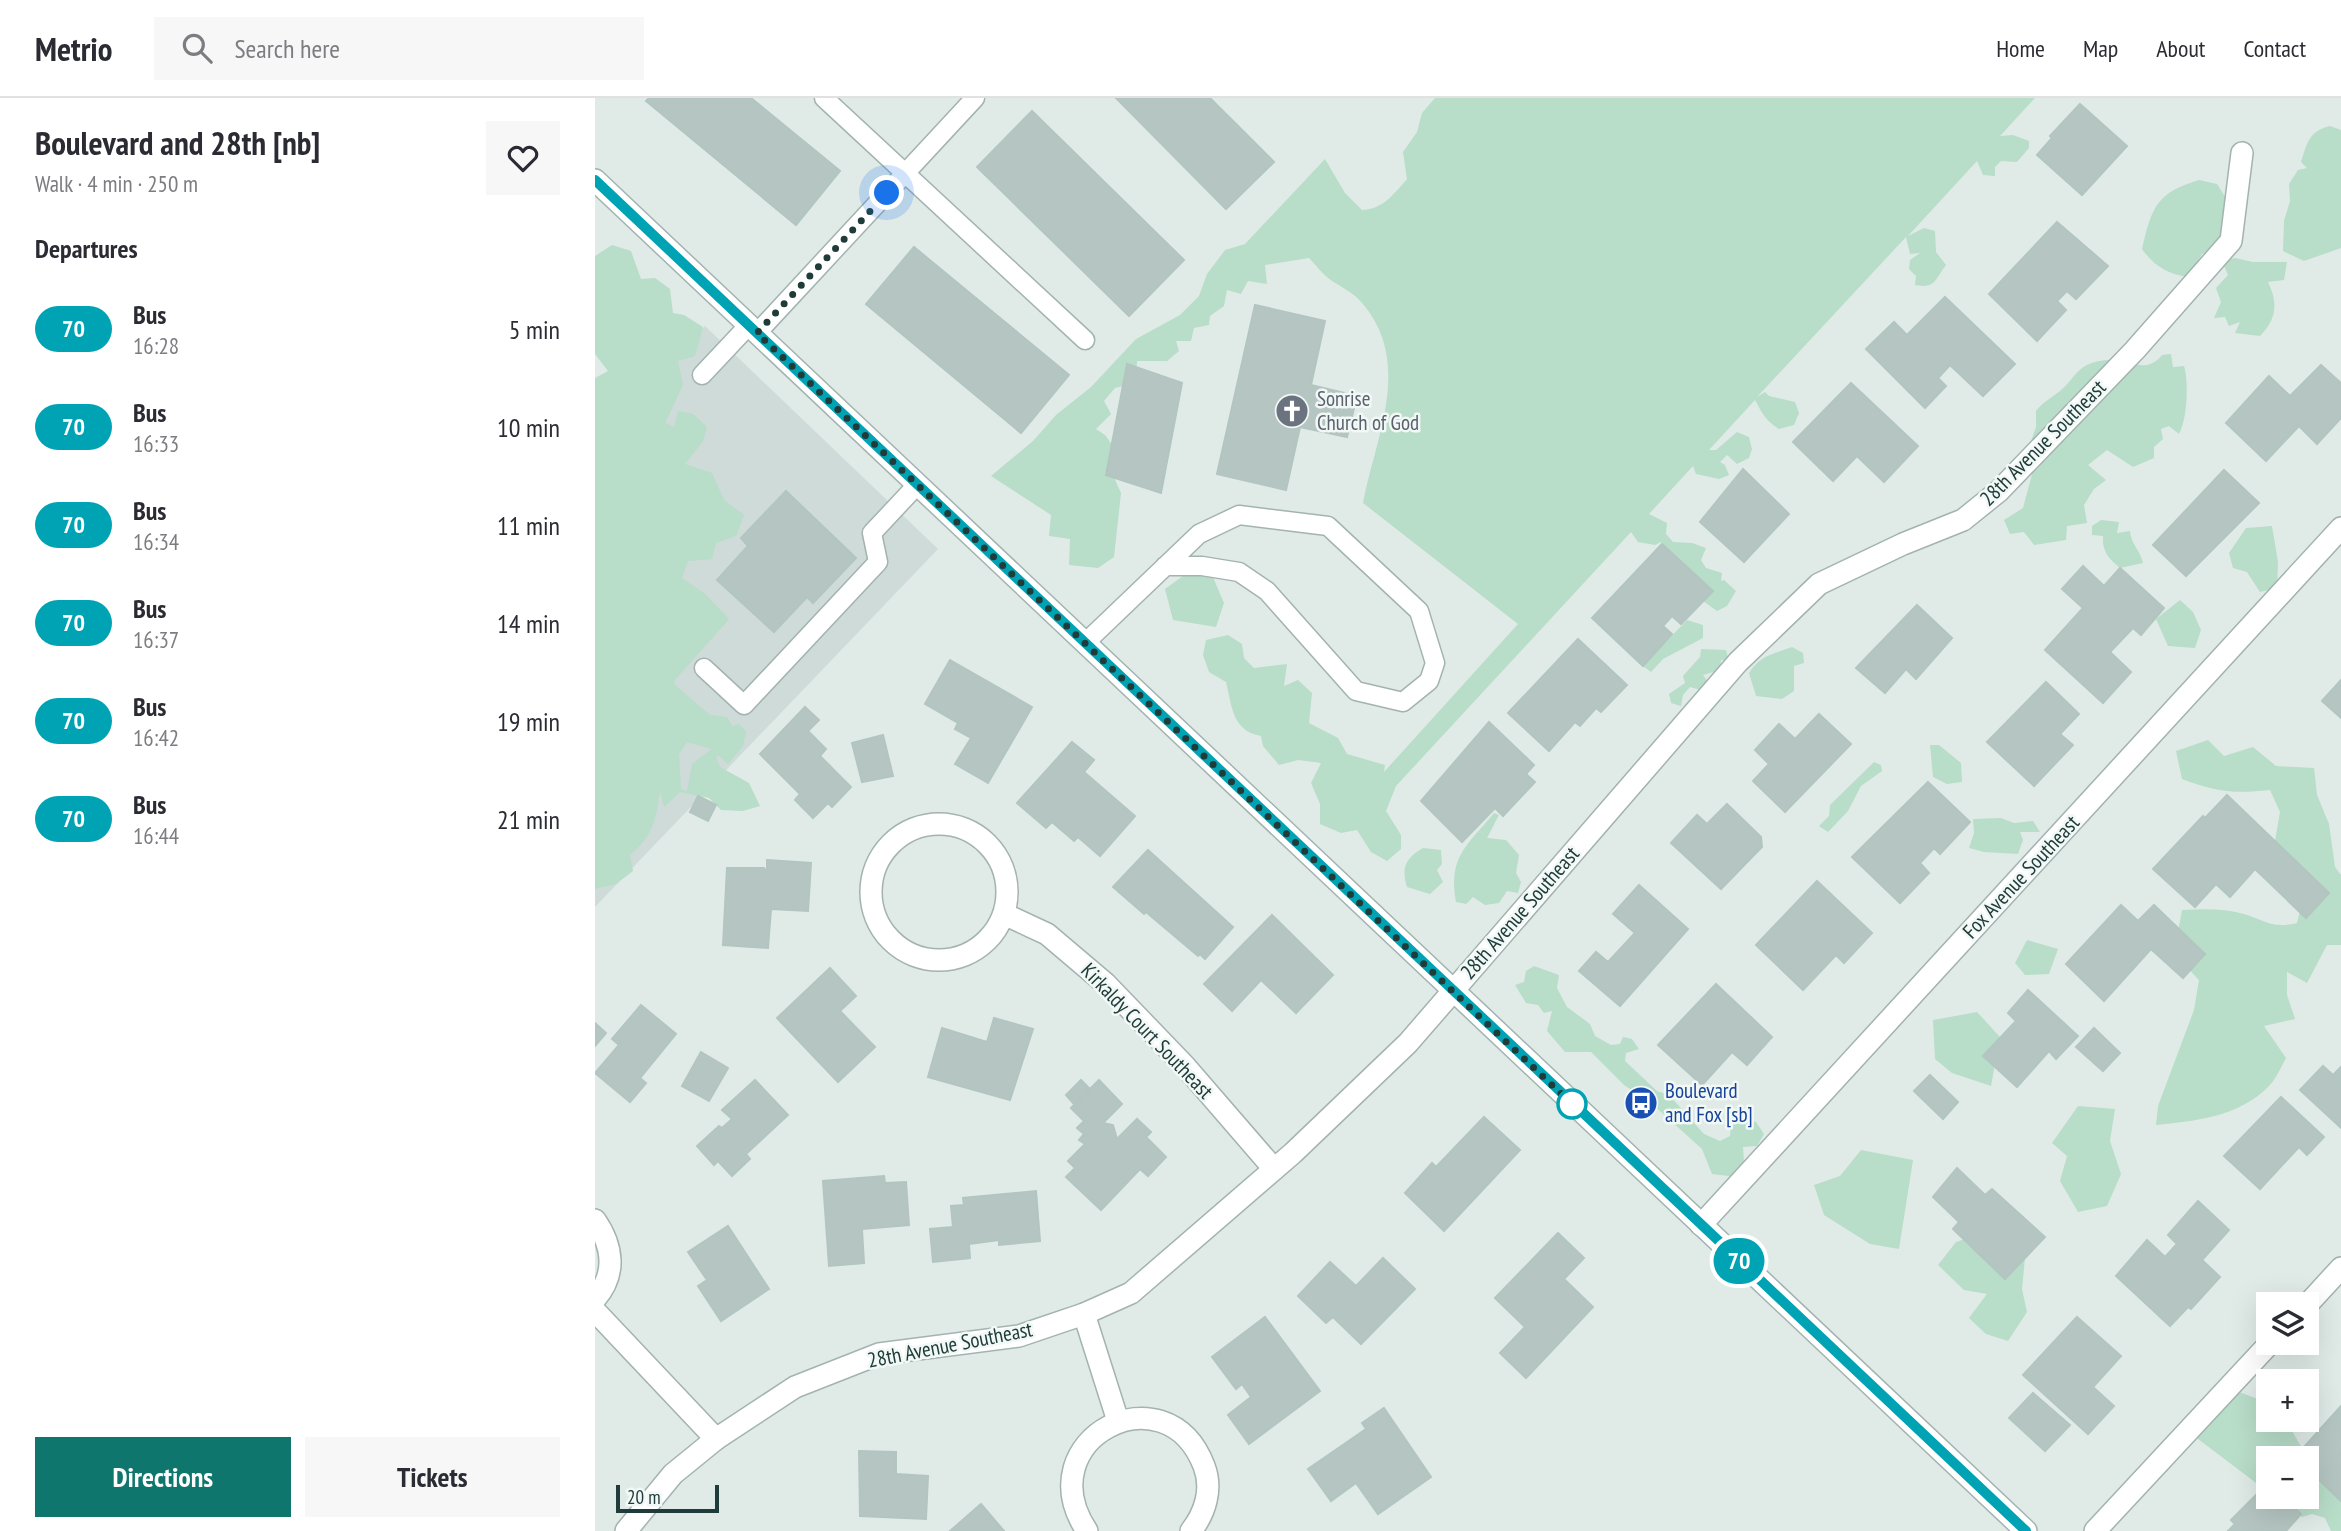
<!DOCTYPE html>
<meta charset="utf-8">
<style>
body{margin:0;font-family:"PT Sans Narrow",sans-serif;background:#f7f7f7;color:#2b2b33;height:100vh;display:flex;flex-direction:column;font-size:26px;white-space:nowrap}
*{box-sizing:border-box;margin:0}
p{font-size:23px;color:#7c7c81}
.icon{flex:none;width:38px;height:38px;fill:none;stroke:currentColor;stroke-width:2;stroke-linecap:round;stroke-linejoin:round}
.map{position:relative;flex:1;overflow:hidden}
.panel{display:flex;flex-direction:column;background:#fff;width:595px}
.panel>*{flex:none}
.badge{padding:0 14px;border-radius:23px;font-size:24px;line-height:46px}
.tools{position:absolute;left:1661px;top:1194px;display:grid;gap:14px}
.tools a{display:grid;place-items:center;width:63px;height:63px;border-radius:0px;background:#fff;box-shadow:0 7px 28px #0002;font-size:35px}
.scale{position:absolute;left:21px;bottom:18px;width:103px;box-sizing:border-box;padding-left:7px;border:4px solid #203c3a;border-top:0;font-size:19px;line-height:24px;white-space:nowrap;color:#203c3a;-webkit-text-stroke:5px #f1f8f5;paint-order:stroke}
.you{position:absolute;width:35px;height:35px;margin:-18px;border:5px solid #fff;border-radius:50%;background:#1a73e8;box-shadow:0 0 0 10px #1a73e833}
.map>.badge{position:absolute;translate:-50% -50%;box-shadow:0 0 0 4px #fff}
h2{padding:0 35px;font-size:26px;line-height:63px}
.round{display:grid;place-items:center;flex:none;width:74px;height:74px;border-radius:0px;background:#f7f7f7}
.summary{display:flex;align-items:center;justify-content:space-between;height:119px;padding:0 35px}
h1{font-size:33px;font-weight:800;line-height:52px}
.action{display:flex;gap:14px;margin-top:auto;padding:14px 35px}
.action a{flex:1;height:80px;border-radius:0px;background:#0f766e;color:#fff;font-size:28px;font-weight:800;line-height:80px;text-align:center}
.action a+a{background:#f7f7f7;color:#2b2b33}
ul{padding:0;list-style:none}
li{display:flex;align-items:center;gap:21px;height:98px;padding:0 35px}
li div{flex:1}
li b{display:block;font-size:26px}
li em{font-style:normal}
li .badge{min-width:77px;font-weight:700;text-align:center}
header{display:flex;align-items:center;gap:42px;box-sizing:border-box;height:98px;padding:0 35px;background:#fff;border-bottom:2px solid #e1e1e2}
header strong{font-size:33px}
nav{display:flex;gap:38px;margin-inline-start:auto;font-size:24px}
.search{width:490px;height:63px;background:#f7f7f7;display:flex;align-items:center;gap:18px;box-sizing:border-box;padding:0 24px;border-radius:0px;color:#7c7c81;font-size:26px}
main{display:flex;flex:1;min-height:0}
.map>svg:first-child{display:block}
.built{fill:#cedbd8}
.green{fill:#b8ddc9;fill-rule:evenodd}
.building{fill:#b5c6c2;stroke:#b2c5c1;stroke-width:2}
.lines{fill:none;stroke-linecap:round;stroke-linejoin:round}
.service-casing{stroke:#a3b3b0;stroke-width:21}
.minor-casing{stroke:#a3b3b0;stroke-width:24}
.tertiary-casing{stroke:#a3b3b0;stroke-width:24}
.service{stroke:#fff;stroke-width:18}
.minor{stroke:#fff;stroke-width:21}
.tertiary{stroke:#fff;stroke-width:21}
.line-casing{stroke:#fff;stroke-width:16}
.line{stroke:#00a3b4;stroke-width:10}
.walk{stroke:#203c3a;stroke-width:7;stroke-dasharray:0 12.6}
.stop-dot{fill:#fff;stroke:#00a3b4;stroke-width:3.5}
.labels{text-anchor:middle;stroke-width:5;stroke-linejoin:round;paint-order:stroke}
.worship-label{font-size:21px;fill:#5b616d;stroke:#f1f8f5;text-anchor:start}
.street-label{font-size:21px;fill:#203c3a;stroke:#f1f8f5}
.transit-label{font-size:21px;fill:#164399;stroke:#f1f8f5;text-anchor:start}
</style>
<header>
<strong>Metrio</strong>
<div class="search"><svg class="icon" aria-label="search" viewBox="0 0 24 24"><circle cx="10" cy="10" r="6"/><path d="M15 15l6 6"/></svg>Search here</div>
<nav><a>Home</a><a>Map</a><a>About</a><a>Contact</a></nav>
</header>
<main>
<section class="panel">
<div class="summary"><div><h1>Boulevard and 28th [nb]</h1><p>Walk · 4 min · 250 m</p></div><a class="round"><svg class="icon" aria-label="heart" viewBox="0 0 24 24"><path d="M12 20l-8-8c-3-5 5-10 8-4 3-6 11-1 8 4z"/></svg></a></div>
<h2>Departures</h2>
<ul>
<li><span class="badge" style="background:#00a3b4;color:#fff">70</span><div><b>Bus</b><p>16:28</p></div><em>5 min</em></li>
<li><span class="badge" style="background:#00a3b4;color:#fff">70</span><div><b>Bus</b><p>16:33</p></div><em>10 min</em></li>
<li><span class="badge" style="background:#00a3b4;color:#fff">70</span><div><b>Bus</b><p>16:34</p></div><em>11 min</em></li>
<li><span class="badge" style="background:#00a3b4;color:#fff">70</span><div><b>Bus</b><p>16:37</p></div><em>14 min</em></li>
<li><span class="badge" style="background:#00a3b4;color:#fff">70</span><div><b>Bus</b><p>16:42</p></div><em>19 min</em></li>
<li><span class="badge" style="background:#00a3b4;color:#fff">70</span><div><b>Bus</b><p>16:44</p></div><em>21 min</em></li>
</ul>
<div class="action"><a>Directions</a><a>Tickets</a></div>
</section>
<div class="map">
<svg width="1746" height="1433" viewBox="0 0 1746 1433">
<rect width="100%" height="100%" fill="#e0ebe8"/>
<!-- built -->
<polygon class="built" points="110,228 343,451 0,809 0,342"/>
<!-- green -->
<g class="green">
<path d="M840 0H1440L1405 38 1418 37 1434 43V50L1422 64 1406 63 1400 69V78L1388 77 1382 63 1313 138 1329 130 1340 133 1341 154 1351 167C1340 181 1341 191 1320 187L1321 178 1314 171 1315 162 1325 155 1315 156 1311 139 1162 299 1170 294 1174 298 1200 304 1204 315 1199 327 1184 331C1170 322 1167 315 1160 302L1114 352H1121L1142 334 1154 339 1157 351 1154 360 1142 366 1132 357 1125 364 1130 367 1134 377 1124 381 1101 376 1098 368 1054 416 1072 425 1071 436 1078 444 1097 445 1111 450 1106 462 1111 470 1127 475 1126 483 1129 482 1141 493 1132 508 1122 513 1108 503 1118 493 1066 444 1060 447 1043 444 1036 434 801 688 791 713 806 737V751L792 763 776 754 762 732 746 735 725 726V706L716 685 726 665 703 662 684 667 668 648 666 638C637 633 637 608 631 584L614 574 608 557 611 542 633 537 647 546 649 560 659 570 692 566 689 588 703 582 717 595 714 625 743 640 752 656 790 667 789 674 923 526 768 405C780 340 819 265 767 205 759 195 748 190 737 183 728 177 721 167 714 160L670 167 672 186 653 183 646 196 632 192 629 208 615 218 614 227 599 230 596 243H581L584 253 572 263H542L541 285 520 290 509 303 516 316 501 331 510 337 526 359 516 373 526 395 519 459 503 470 474 467 475 441 454 438 456 417 396 378 438 343 461 317 496 289 541 241 585 217 604 198 612 176 630 152 650 146 730 61 750 95 767 112C788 111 798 97 812 81L808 54 822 34 827 15Z"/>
<path d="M1735 28 1746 32V150L1709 163 1688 153 1689 123 1695 103 1694 86 1703 72 1712 70 1706 64C1712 45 1714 33 1735 28Z"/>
<path d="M1604 82 1622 86 1643 119 1623 149 1607 156 1594 179C1574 177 1559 168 1547 151 1557 109 1561 95 1604 82Z"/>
<path d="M17 147 36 153 46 181 60 180 75 191 78 215 89 217 108 229 100 258 83 263 88 287 70 325 79 329 83 313 98 316 112 329 108 343 90 366 117 375 129 402 149 417 141 438 121 445 117 461 93 463 87 480 110 496 134 521 79 583 80 587 115 617 132 619 137 628 144 626 151 633 148 648 133 666 123 657 121 659 125 669 154 685 165 708 148 713 126 712 114 700 85 694 69 709 65 693C61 721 58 738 35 757L38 773 21 786 0 791V280L13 273 0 256V158ZM92 644 117 651 97 666 92 693 86 691 84 656Z"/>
<path d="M1640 160 1658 164H1692L1689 182 1673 184C1683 205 1682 221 1665 238L1640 235 1645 224 1634 228 1630 219 1619 220 1626 204 1621 190 1633 177 1627 163Z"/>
<path d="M1576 256 1578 269 1589 268C1594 284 1592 322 1584 336L1574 328 1566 331 1568 341 1559 349V360L1538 369 1512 352 1493 367 1511 382 1499 391 1489 407 1492 425 1472 428 1471 442 1439 447 1429 434 1415 436 1409 422 1428 410 1440 365 1435 346 1441 329V313C1448 304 1453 302 1461 296 1482 282 1479 264 1513 262 1534 260 1550 278 1567 257Z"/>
<path d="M1506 422 1524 424 1522 435 1535 433C1536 446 1545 452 1548 465L1525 470C1513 460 1507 453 1508 438L1497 437V428Z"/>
<polygon points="1677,428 1683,464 1682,490 1665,494 1652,474 1638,470 1634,455 1651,430"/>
<polygon points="592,475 617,477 629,505 621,529 578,522 570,491"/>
<polygon points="1585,502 1598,514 1606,532 1600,550 1573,548 1561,521"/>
<polygon points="1092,522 1108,527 1108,540 1068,561 1056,574 1048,568"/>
<path d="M1197 549 1208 555 1209 565 1199 568V593L1187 601 1161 598 1154 575C1165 557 1179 556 1197 549Z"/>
<polygon points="1106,551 1131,552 1134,563 1126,562 1125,572 1108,577 1113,584 1106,592 1095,589 1088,597 1086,608 1076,605 1074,596 1090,585 1088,578 1105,559"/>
<path d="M1613 642 1629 658 1658 649 1681 668 1719 670 1722 697 1734 726 1740 769 1746 777V847H1732L1712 885 1692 874V897L1700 921 1669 928 1691 960C1686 969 1681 981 1674 988 1644 1019 1600 1023 1561 1027L1563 1008 1599 912 1604 882 1579 856 1587 812C1608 811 1628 810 1649 816 1672 823 1676 831 1702 825L1708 801 1681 775 1680 743 1685 714 1675 692C1639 696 1621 694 1587 681L1581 653Z"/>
<polygon points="1335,647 1344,647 1366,665 1367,684 1352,686 1338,679"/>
<polygon points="1279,664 1286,667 1287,673 1266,688 1253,713 1233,734 1224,728 1234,718 1235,707"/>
<path d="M899 715 904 717 892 740 911 742 924 757 921 775 926 784 923 795 912 793 904 805 890 807 878 799 871 806 861 804C853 758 872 748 899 715Z"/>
<polygon points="1406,720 1419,725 1438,723 1445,734 1425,734 1428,742 1423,756 1389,754 1374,750 1379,735 1378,721"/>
<path d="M828 750 846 752 847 766 842 772 848 784 835 796 812 789C806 769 811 760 828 750Z"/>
<polygon points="1432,842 1463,851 1454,876 1430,877 1420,865"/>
<polygon points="939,868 964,877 962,890 972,909 995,926 1000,938 1016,947 1025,946 1028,939 1037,941 1044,951 1031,955 1030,963 1062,993 1074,997 1109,1036 1125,1043 1135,1038 1136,1028 1146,1019 1161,1024 1169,1036 1162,1048 1148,1049 1150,1080 1117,1076 1107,1051 1056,1005 1029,987 996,954 970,954 952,933 957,913 949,915 943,907 931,905 920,887 929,884 931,873"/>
<polygon points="1382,914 1405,939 1396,988 1357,975 1340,961 1338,922"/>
<polygon points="1483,1008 1520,1011 1515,1043 1526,1076 1512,1108 1483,1114 1465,1083 1472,1058 1457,1045"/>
<polygon points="1266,1052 1318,1062 1304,1151 1275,1146 1229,1117 1219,1087 1245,1078"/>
<polygon points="1391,1134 1410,1151 1430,1160 1427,1191 1432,1214 1413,1243 1391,1236 1374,1220 1392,1196 1369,1192 1343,1167 1361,1144"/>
<polygon points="1639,1292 1673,1305 1673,1321 1699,1321 1696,1331 1712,1359 1673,1360 1673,1394 1603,1341 1603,1316"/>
<polygon points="1712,1380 1722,1380 1746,1403 1746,1433 1736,1433 1730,1420 1717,1416 1707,1419 1696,1412 1689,1398 1712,1398"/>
</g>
<!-- building -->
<g class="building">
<polygon points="54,0 156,0 245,73 201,127 51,3"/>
<polygon points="521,0 615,0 679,64 631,111"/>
<polygon points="1485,6 1532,48 1487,97 1442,57 1457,40 1455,38"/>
<polygon points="437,13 589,162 534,218 382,69"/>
<polygon points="1462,124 1513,168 1481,201 1472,193 1462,203 1471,212 1442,243 1394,196"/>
<polygon points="319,149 474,277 426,335 271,206"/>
<polygon points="1350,199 1420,266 1388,298 1355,267 1343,280 1351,288 1330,310 1271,251 1299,224 1312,237"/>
<polygon points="660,207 730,223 716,287 762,298 752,339 705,329 691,392 622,376"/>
<polygon points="532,266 587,285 566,395 511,377"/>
<polygon points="1726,267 1746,285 1746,320 1722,346 1704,328 1671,363 1631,325 1674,278 1695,298"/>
<polygon points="1256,285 1323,348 1289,384 1262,358 1238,383 1198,344"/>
<polygon points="1148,371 1194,416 1149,464 1105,424"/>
<polygon points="1629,372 1664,405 1591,478 1558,447"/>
<polygon points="191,393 261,460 218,505 212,499 179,534 122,482 153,448 146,440"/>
<polygon points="1067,446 1118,493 1086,526 1077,518 1068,528 1077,536 1048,568 997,520"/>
<polygon points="1488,468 1509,488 1525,470 1569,510 1546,537 1538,530 1515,554 1536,574 1508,605 1450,552 1488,510 1467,491"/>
<polygon points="1322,507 1357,540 1321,581 1311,571 1290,595 1261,570"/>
<polygon points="983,541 1032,587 1006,614 1001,610 985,628 980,624 954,653 913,615"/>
<polygon points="355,562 437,609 393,685 360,666 376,640 360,631 363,625 330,606"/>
<polygon points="1746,582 1746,620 1727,603"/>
<polygon points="1451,584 1484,616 1465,636 1478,647 1439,688 1392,644"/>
<polygon points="210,609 224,622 213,633 231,651 225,658 256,689 237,709 233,705 218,720 200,702 205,696 165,656"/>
<polygon points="1224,616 1256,646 1190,714 1158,683 1174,666 1160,652 1184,626 1200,641"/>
<polygon points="894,624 939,667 931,676 940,684 908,718 900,710 867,744 826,703"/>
<polygon points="288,637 298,678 267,684 257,645"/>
<polygon points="477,644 499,662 489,674 540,718 505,758 483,739 479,743 457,724 451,730 422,705"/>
<polygon points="1333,684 1375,724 1345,756 1339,750 1325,765 1334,775 1305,805 1257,759"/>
<polygon points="1632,697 1734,795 1711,820 1660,771 1635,799 1621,786 1600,809 1558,771 1608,718 1610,720"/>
<polygon points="103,698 121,707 113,723 95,714"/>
<polygon points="1132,706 1166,739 1167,749 1126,791 1076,745 1102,717 1112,726"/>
<polygon points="553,752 638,829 610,861 605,856 603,858 551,814 549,816 518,789"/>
<polygon points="172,762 216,765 213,813 176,811 173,850 128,847 132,770 169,770 172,774"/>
<polygon points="1222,783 1277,835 1249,865 1241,857 1208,892 1161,847"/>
<polygon points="1044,787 1093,831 1025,908 984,873 1001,854 1013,864 1040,835 1018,816"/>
<polygon points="1526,807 1543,823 1559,807 1610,856 1588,880 1556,851 1509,903 1471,866"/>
<polygon points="677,817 738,877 701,915 666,882 637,913 609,886"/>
<polygon points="235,870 261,898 245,913 280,949 243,984 182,920"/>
<polygon points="1121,886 1177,939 1152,967 1137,954 1107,987 1063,947"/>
<polygon points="1433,892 1483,938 1461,961 1454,953 1422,989 1388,958 1421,923 1413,915"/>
<polygon points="46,907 81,936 45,980 51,985 35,1004 0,975 24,947 17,941"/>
<polygon points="399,920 438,931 415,1002 333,979 347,930 392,944"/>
<polygon points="0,925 11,935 0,948"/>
<polygon points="1499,930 1525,955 1508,973 1481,949"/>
<polygon points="106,954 133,970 114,1003 87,988"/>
<polygon points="1728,968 1738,977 1746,969 1746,1030 1705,992"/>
<polygon points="1335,977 1363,1004 1348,1021 1319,993"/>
<polygon points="160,982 193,1017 151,1056 155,1061 137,1078 123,1063 119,1067 102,1048 124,1028 127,1030 137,1021 127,1012"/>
<polygon points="486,982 495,991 479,1006 471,997"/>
<polygon points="504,982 527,1006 508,1025 518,1027 522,1041 542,1021 556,1034 551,1039 571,1059 553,1078 545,1071 506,1112 471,1079 480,1070 473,1063 490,1046 484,1042 489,1036 482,1030 489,1023 476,1010"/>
<polygon points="1686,999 1729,1039 1712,1057 1704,1049 1665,1091 1629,1058"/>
<polygon points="889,1019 925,1052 849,1133 810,1095 837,1065 841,1069"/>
<polygon points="1362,1070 1390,1097 1397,1091 1450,1139 1410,1181 1358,1131 1364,1124 1338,1099"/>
<polygon points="289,1078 290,1085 311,1084 314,1127 267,1131 269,1165 234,1168 228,1083"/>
<polygon points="441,1093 445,1143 404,1147 404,1142 374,1146 375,1160 338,1164 335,1131 358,1129 356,1108 369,1107 368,1100"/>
<polygon points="1603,1103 1634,1132 1607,1162 1625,1179 1596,1211 1593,1209 1575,1228 1521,1178 1552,1142 1570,1159 1582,1146 1573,1137"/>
<polygon points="133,1128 174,1191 126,1223 103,1188 112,1182 93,1154"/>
<polygon points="963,1135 989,1160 969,1181 998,1209 931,1280 905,1255 930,1229 900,1200"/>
<polygon points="788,1160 820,1191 766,1246 738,1219 731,1225 703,1198 735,1164 761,1188"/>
<polygon points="670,1219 725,1293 654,1346 633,1317 656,1299 647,1286 641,1291 617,1259"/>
<polygon points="1482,1219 1526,1258 1498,1289 1519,1308 1493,1336 1428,1277"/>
<polygon points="1438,1295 1475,1327 1450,1353 1414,1320"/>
<polygon points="1746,1308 1746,1403 1712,1370 1712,1360 1700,1359"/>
<polygon points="789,1310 836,1379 783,1416 761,1385 736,1403 713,1371 771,1331 767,1325"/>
<polygon points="264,1353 301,1354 301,1376 333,1378 331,1421 265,1418"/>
<polygon points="1673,1385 1673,1398 1687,1398 1706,1416 1691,1433 1633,1433 1640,1426 1636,1422"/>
<polygon points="386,1406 409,1433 355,1433"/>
</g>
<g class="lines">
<defs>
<g id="service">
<polyline points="229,0 490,242"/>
<polyline points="162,235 380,0"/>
<polyline points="107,277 154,227"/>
<polyline points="490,545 604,436 644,417 733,428 824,513 840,565 834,583 808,604 761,593 672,493 644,474 607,468 570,468"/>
<polyline points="109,570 149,607 283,464 277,435 322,387"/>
</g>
<g id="minor">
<circle cx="344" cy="794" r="68"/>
<polyline points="409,816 452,836 511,886 590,968 679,1071"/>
<path d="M0 1122C18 1148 22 1176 0 1201"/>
<polyline points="1106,1127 1746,430"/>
<polyline points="1712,1207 1746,1170"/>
<polyline points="0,1213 121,1341"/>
<polyline points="489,1216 523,1323"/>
<polyline points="31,1433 78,1376 121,1341 200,1289 284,1256 424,1238 489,1216 536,1195 698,1055 813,945 1143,564 1224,486 1308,446 1368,422 1404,393 1458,337 1540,252 1636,143 1647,55"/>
<path d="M492 1433C431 1341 571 1269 609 1368 618 1391 610 1415 596 1433"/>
<polyline points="1500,1433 1676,1244"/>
</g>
<polyline id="tertiary" points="0,82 1431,1433"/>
</defs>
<!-- service casing -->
<use href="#service" class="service-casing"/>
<!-- minor casing -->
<use href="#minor" class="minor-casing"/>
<!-- tertiary casing -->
<use href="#tertiary" class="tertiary-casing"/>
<!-- service -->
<use href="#service" class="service"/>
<!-- minor -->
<use href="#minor" class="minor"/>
<!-- tertiary -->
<use href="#tertiary" class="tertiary"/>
</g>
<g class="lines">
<defs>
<polyline id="line" points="0,82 1431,1433"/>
</defs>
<!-- line casing -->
<use href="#line" class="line-casing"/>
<!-- line -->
<use href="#line" class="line"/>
<!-- walk -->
<polyline class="walk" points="292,95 162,235 977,1006"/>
</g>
<!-- icons -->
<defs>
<symbol id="church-disc" viewBox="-11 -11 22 22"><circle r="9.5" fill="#6b7280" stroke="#f1f8f5"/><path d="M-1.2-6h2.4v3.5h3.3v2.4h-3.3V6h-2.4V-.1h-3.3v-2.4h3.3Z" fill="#fff"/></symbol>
<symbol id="bus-disc" viewBox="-11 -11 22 22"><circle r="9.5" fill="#1a4fb4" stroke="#f1f8f5"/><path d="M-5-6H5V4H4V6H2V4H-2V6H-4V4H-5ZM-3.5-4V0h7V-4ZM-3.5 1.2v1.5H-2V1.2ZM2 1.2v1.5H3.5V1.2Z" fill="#fff"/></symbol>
</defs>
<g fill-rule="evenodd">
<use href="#church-disc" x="678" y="294" width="38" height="38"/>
<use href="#bus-disc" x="1027" y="986" width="38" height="38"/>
</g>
<!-- markers -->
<circle class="stop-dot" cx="977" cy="1006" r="14"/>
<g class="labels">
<!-- worship labels -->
<g class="worship-label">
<text x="722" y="308">Sonrise<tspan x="722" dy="24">Church of God</tspan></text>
</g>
<!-- street labels -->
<g class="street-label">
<text transform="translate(1448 345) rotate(-45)" y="7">28th Avenue Southeast</text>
<text transform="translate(1426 779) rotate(-47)" y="7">Fox Avenue Southeast</text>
<text transform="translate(925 815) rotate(-49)" y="7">28th Avenue Southeast</text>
<text transform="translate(552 933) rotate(46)" y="7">Kirkaldy Court Southeast</text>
<text transform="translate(355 1247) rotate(-11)" y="7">28th Avenue Southeast</text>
</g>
<!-- transit labels -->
<g class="transit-label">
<text x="1070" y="1000">Boulevard<tspan x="1070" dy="24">and Fox [sb]</tspan></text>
</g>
</g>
</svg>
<div class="tools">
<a><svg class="icon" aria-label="layers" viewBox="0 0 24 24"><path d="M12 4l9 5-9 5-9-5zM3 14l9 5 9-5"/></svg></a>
<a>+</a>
<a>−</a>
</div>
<div class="scale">20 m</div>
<div class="you" style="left:292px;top:95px"></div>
<b class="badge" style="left:1144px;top:1163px;background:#00a3b4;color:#fff">70</b>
</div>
</main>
